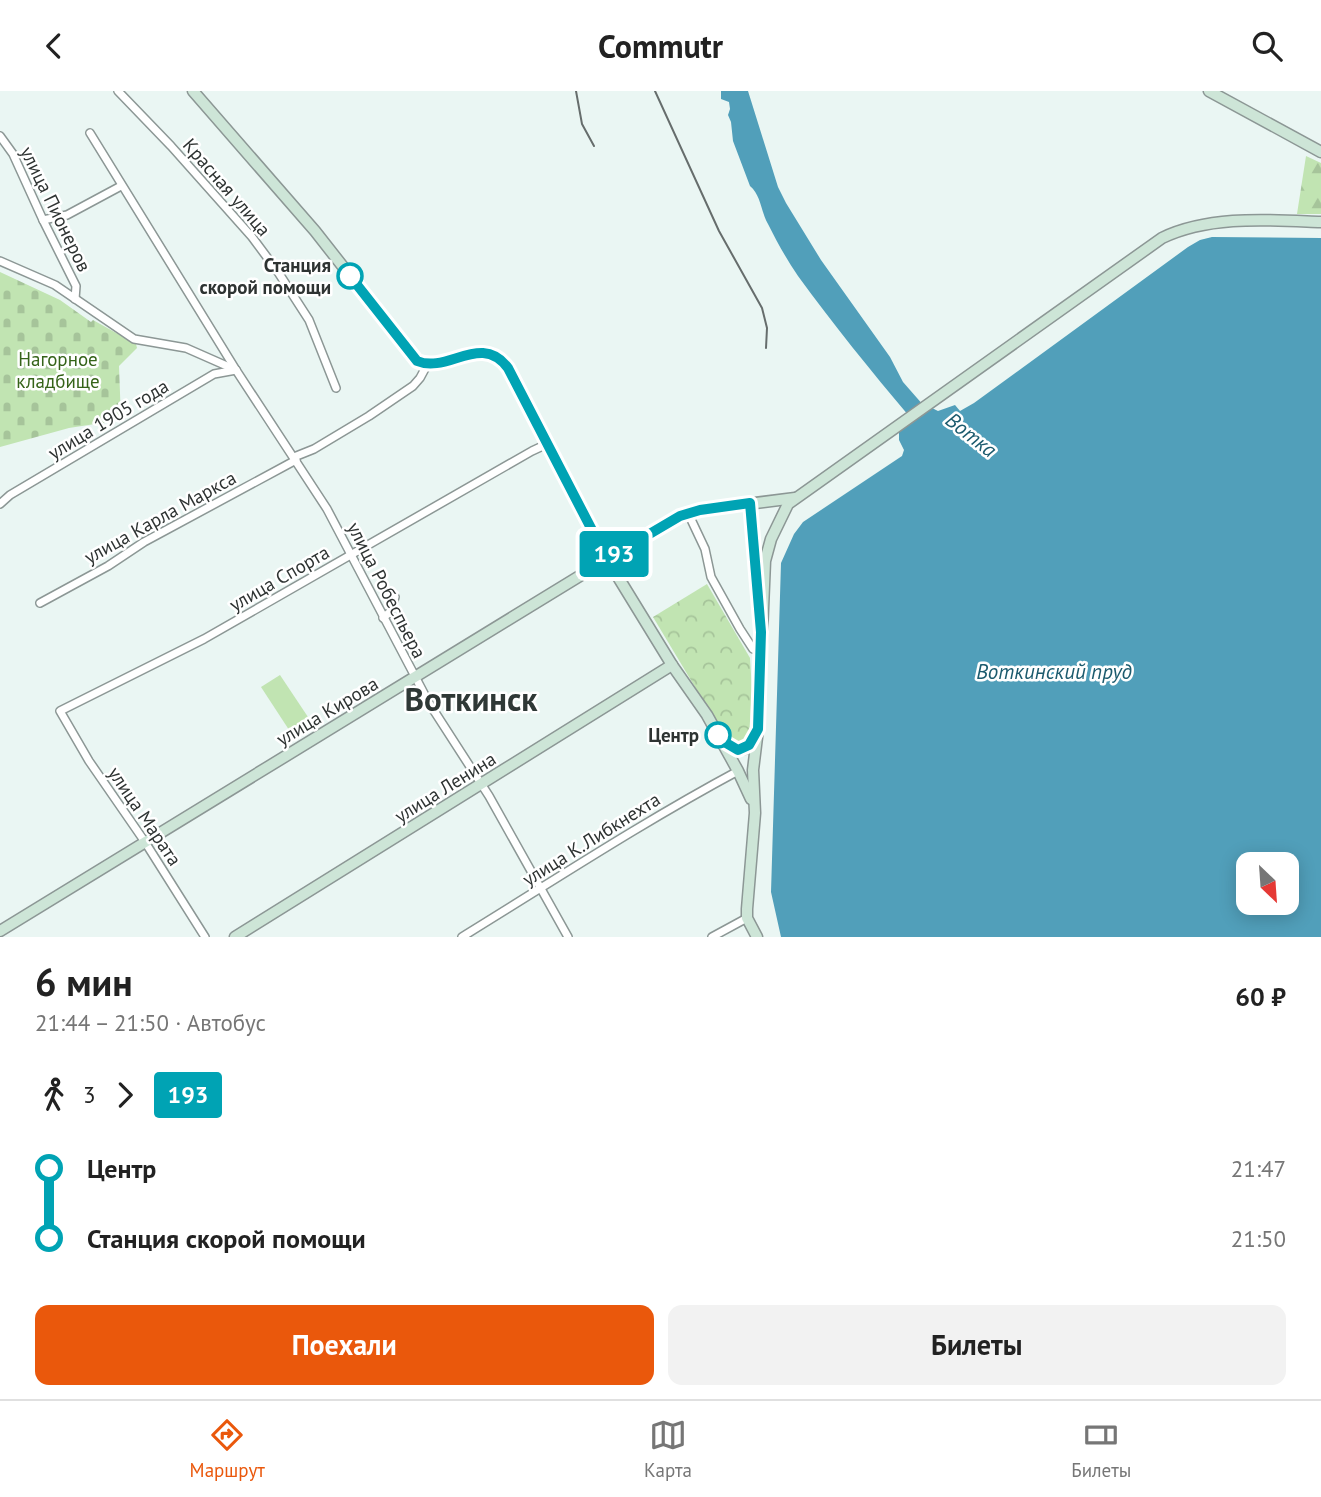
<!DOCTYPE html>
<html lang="ru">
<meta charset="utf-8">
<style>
body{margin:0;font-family:"PT Sans",sans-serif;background:#f2f2f2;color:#222;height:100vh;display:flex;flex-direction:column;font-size:26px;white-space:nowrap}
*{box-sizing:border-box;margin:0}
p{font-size:23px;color:#767676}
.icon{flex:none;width:38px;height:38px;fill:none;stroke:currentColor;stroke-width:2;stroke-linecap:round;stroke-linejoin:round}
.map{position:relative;height:846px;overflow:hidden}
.sheet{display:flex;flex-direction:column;background:#fff;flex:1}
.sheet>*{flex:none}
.badge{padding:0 14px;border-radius:5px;font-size:24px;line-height:46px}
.needle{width:46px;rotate:155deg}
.controls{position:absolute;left:1236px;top:761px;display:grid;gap:14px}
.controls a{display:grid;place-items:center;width:63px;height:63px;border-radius:14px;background:#fff;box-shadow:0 4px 18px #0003;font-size:35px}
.map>.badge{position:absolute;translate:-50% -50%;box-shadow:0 0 0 4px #fff}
.legs{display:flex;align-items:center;gap:10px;height:77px;padding:0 35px;font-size:23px}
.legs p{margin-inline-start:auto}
.headline{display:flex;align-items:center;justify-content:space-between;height:119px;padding:0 35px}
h1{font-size:38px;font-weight:700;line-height:52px}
.primary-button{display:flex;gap:14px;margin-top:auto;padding:14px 35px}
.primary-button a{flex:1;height:80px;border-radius:14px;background:#ea580c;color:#fff;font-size:28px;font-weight:700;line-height:80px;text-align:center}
.primary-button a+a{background:#f2f2f2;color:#222}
ul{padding:0 35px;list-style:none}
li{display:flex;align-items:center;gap:24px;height:70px;font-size:26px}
li i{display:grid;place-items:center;width:10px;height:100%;margin:0 9px;background:currentColor}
li i::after{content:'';width:18px;height:18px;margin:-9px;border:5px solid;border-radius:50%;background:#fff}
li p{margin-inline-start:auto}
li:first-child i{background:linear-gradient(#0000 50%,currentColor 0)}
li:last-child i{background:linear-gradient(currentColor 50%,#0000 0)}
header{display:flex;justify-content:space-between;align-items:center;height:91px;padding:0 35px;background:#fff;font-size:32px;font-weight:700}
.tabs{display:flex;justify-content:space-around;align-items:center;height:98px;border-top:2px solid #e0e0e0;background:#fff;font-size:19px;color:#767676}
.tabs a{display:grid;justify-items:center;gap:4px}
.tabs .on{color:#ea580c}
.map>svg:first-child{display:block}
.forest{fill:url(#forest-firs)}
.cemetery{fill:url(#cemetery-stones)}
.park{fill:url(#park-crowns)}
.pitch{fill:#c1e4b2}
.water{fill:#519fba;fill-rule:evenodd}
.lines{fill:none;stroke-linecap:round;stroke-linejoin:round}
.minor-casing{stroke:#8c9795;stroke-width:10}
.secondary-casing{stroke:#8c9795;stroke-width:13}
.minor{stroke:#fff;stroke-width:7}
.secondary{stroke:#cde5d7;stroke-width:10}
.rail{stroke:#666d6c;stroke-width:2}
.line-1-casing{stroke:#fff;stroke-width:16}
.line-1{stroke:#00a3b4;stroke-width:10}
.stop-1-dot{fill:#fff;stroke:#00a3b4;stroke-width:3.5}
.labels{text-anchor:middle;stroke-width:5;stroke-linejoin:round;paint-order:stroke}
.street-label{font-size:19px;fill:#2e3332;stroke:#fff}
.stop-label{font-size:19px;font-weight:bold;fill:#2e3332;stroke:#fff;text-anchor:end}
.park-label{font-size:19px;fill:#356319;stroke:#fff}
.water-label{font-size:21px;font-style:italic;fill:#1c5b6e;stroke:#fff}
.town-label{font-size:33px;font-weight:bold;fill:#2f3836;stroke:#fff}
</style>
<header><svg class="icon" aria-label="back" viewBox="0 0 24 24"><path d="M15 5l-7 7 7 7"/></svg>Commutr<svg class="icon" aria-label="search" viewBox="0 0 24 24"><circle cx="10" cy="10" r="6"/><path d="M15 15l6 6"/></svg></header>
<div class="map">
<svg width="1321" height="846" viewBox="0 0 1321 846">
<defs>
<pattern id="forest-firs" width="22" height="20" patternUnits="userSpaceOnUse" patternTransform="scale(1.75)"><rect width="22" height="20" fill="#c1e4b2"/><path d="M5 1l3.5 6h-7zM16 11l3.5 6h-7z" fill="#a6c49a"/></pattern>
<pattern id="cemetery-stones" width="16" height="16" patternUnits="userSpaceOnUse" patternTransform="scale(1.75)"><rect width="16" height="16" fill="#c1e4b2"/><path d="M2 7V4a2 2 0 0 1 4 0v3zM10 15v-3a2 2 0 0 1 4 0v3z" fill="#a6c49a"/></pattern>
<pattern id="park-crowns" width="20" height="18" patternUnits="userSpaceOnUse" patternTransform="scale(1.75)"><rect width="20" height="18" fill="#c1e4b2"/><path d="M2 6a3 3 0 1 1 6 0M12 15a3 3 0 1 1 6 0" fill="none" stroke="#a6c49a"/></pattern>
</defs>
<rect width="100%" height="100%" fill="#eaf6f3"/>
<!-- forest -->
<polygon class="forest" points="1306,65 1321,72 1321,123 1297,123"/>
<!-- cemetery -->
<polygon class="cemetery" points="0,181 60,209 91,231 93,229 136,253 137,257 119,275 121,329 69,337 0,356"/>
<!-- park -->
<polygon class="park" points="707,493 750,567 752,599 749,645 740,657 728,651 653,526"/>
<!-- pitch -->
<polygon class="pitch" points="280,584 312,632 293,645 261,596"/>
<!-- water -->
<g class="water">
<path d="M721 0H748L778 96 786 112 821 169 890 266 903 291 924 315 909 325C871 280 833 233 798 185 787 169 777 151 768 133 761 121 761 104 750 95L733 50 731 31 728 24 730 18 729 11 721 8Z"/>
<path d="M1212 146 1321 147V846H781L771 801 781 472 794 443 803 431 902 365 904 359 899 349V341L932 317 938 320 955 314 960 320 974 312 1188 156 1200 149ZM1248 774H1286V812H1248Z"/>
</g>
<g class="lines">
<defs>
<g id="minor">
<polyline points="118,0 171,55 252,146 278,181 309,229 336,297"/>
<polyline points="90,42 236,279 327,418 429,612 489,705 568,846"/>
<polyline points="0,45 13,63 43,129 76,195 75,208"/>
<polyline points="43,129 67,124 121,95"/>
<polyline points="0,170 55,194 134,248 186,257 236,279"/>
<polyline points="294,366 314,358 369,325 413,295 420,287 427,274"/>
<polyline points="0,413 10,404 214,283 236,279"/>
<polyline points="688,422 705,458 711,486 740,538 753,558 761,560"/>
<polyline points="40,512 108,475 144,451 296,369"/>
<polyline points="383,527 390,521 395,506"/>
<polyline points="205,846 145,751 89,670 60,620 204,548 532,360 547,353"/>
<path d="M462 846C553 790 643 731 738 680"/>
<polyline points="712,846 747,827"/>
</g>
<g id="secondary">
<path d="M193 0 315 140 417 270C448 283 481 241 508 277L607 468 672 574 707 624 738 680 751 708"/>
<polyline points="1209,0 1321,61"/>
<polyline points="750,412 758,501"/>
<polyline points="725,652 732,657 744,658 755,645"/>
<polyline points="0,840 668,431 700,419 795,407"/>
<polyline points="235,846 672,574"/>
<path d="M757 846 747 827V818L755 722 753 679 758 638 765 470 771 448 788 413 1162 147C1210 124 1269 129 1321 131"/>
</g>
</defs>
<!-- minor casing -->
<use href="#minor" class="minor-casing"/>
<!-- secondary casing -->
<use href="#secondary" class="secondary-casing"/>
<!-- minor -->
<use href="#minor" class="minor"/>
<!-- secondary -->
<use href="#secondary" class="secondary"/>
<!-- rail -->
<g class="rail">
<polyline points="576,0 582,33 594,55"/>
<polyline points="655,0 719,140 762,217 767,237 766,257"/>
</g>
</g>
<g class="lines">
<defs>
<path id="line-1" d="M350 185 417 270C448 283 481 241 508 277L607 468 680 425 700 419 750 412 761 541 758 638 749 654 738 659 721 649 718 644"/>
</defs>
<!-- line-1 casing -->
<use href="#line-1" class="line-1-casing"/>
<!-- line-1 -->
<use href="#line-1" class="line-1"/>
</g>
<!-- markers -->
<g class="stop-1-dot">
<circle cx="350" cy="185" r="12"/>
<circle cx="718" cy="644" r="12"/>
</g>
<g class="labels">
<!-- street labels -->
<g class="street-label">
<text transform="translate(227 96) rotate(49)" y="7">Красная улица</text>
<text transform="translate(56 118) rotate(64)" y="7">улица Пионеров</text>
<text transform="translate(108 328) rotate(-31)" y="7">улица 1905 года</text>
<text transform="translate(160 426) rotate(-29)" y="7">улица Карла Маркса</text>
<text transform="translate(279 487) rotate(-30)" y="7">улица Спорта</text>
<text transform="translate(387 499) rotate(63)" y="7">улица Робеспьера</text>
<text transform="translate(327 620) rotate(-31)" y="7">улица Кирова</text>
<text transform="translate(445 696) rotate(-32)" y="7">улица Ленина</text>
<text transform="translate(145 725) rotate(56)" y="7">улица Марата</text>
<text transform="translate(591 748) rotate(-32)" y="7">улица К.Либкнехта</text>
</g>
<!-- stop labels -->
<g class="stop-label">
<text x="331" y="181">Станция<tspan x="331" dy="22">скорой помощи</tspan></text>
<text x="699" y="651">Центр</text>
</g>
<!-- park labels -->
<g class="park-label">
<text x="58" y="275">Нагорное<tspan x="58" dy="22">кладбище</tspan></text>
</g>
<!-- water labels -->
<g class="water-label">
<text transform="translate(971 344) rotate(38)" y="7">Вотка</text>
<text x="1054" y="588">Воткинский пруд</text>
</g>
<!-- town labels -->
<g class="town-label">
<text x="471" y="620">Воткинск</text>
</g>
</g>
</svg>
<div class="controls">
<a><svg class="needle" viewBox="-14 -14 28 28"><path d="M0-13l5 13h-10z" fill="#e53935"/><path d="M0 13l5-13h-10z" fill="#767676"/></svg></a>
</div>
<b class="badge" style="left:614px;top:463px;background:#00a3b4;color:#fff">193</b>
</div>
<section class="sheet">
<div class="headline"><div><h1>6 мин</h1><p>21:44 – 21:50 · Автобус</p></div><b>60 ₽</b></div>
<div class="legs"><svg class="icon" aria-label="walk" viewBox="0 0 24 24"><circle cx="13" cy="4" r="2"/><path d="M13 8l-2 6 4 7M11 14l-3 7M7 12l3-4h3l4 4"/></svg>3<svg class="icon" aria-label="forward" viewBox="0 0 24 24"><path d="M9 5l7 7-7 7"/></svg><b class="badge" style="background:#00a3b4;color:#fff">193</b></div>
<ul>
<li><i style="color:#00a3b4"></i><b>Центр</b><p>21:47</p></li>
<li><i style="color:#00a3b4"></i><b>Станция скорой помощи</b><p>21:50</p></li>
</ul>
<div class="primary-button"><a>Поехали</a><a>Билеты</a></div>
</section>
<nav class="tabs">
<a class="on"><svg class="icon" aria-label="directions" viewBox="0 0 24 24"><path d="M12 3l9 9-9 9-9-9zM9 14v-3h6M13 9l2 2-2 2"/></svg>Маршрут</a>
<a><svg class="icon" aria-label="map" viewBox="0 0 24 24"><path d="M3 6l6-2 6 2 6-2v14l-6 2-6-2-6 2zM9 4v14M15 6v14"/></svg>Карта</a>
<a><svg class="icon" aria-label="tickets" viewBox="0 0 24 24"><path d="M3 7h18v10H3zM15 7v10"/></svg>Билеты</a>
</nav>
